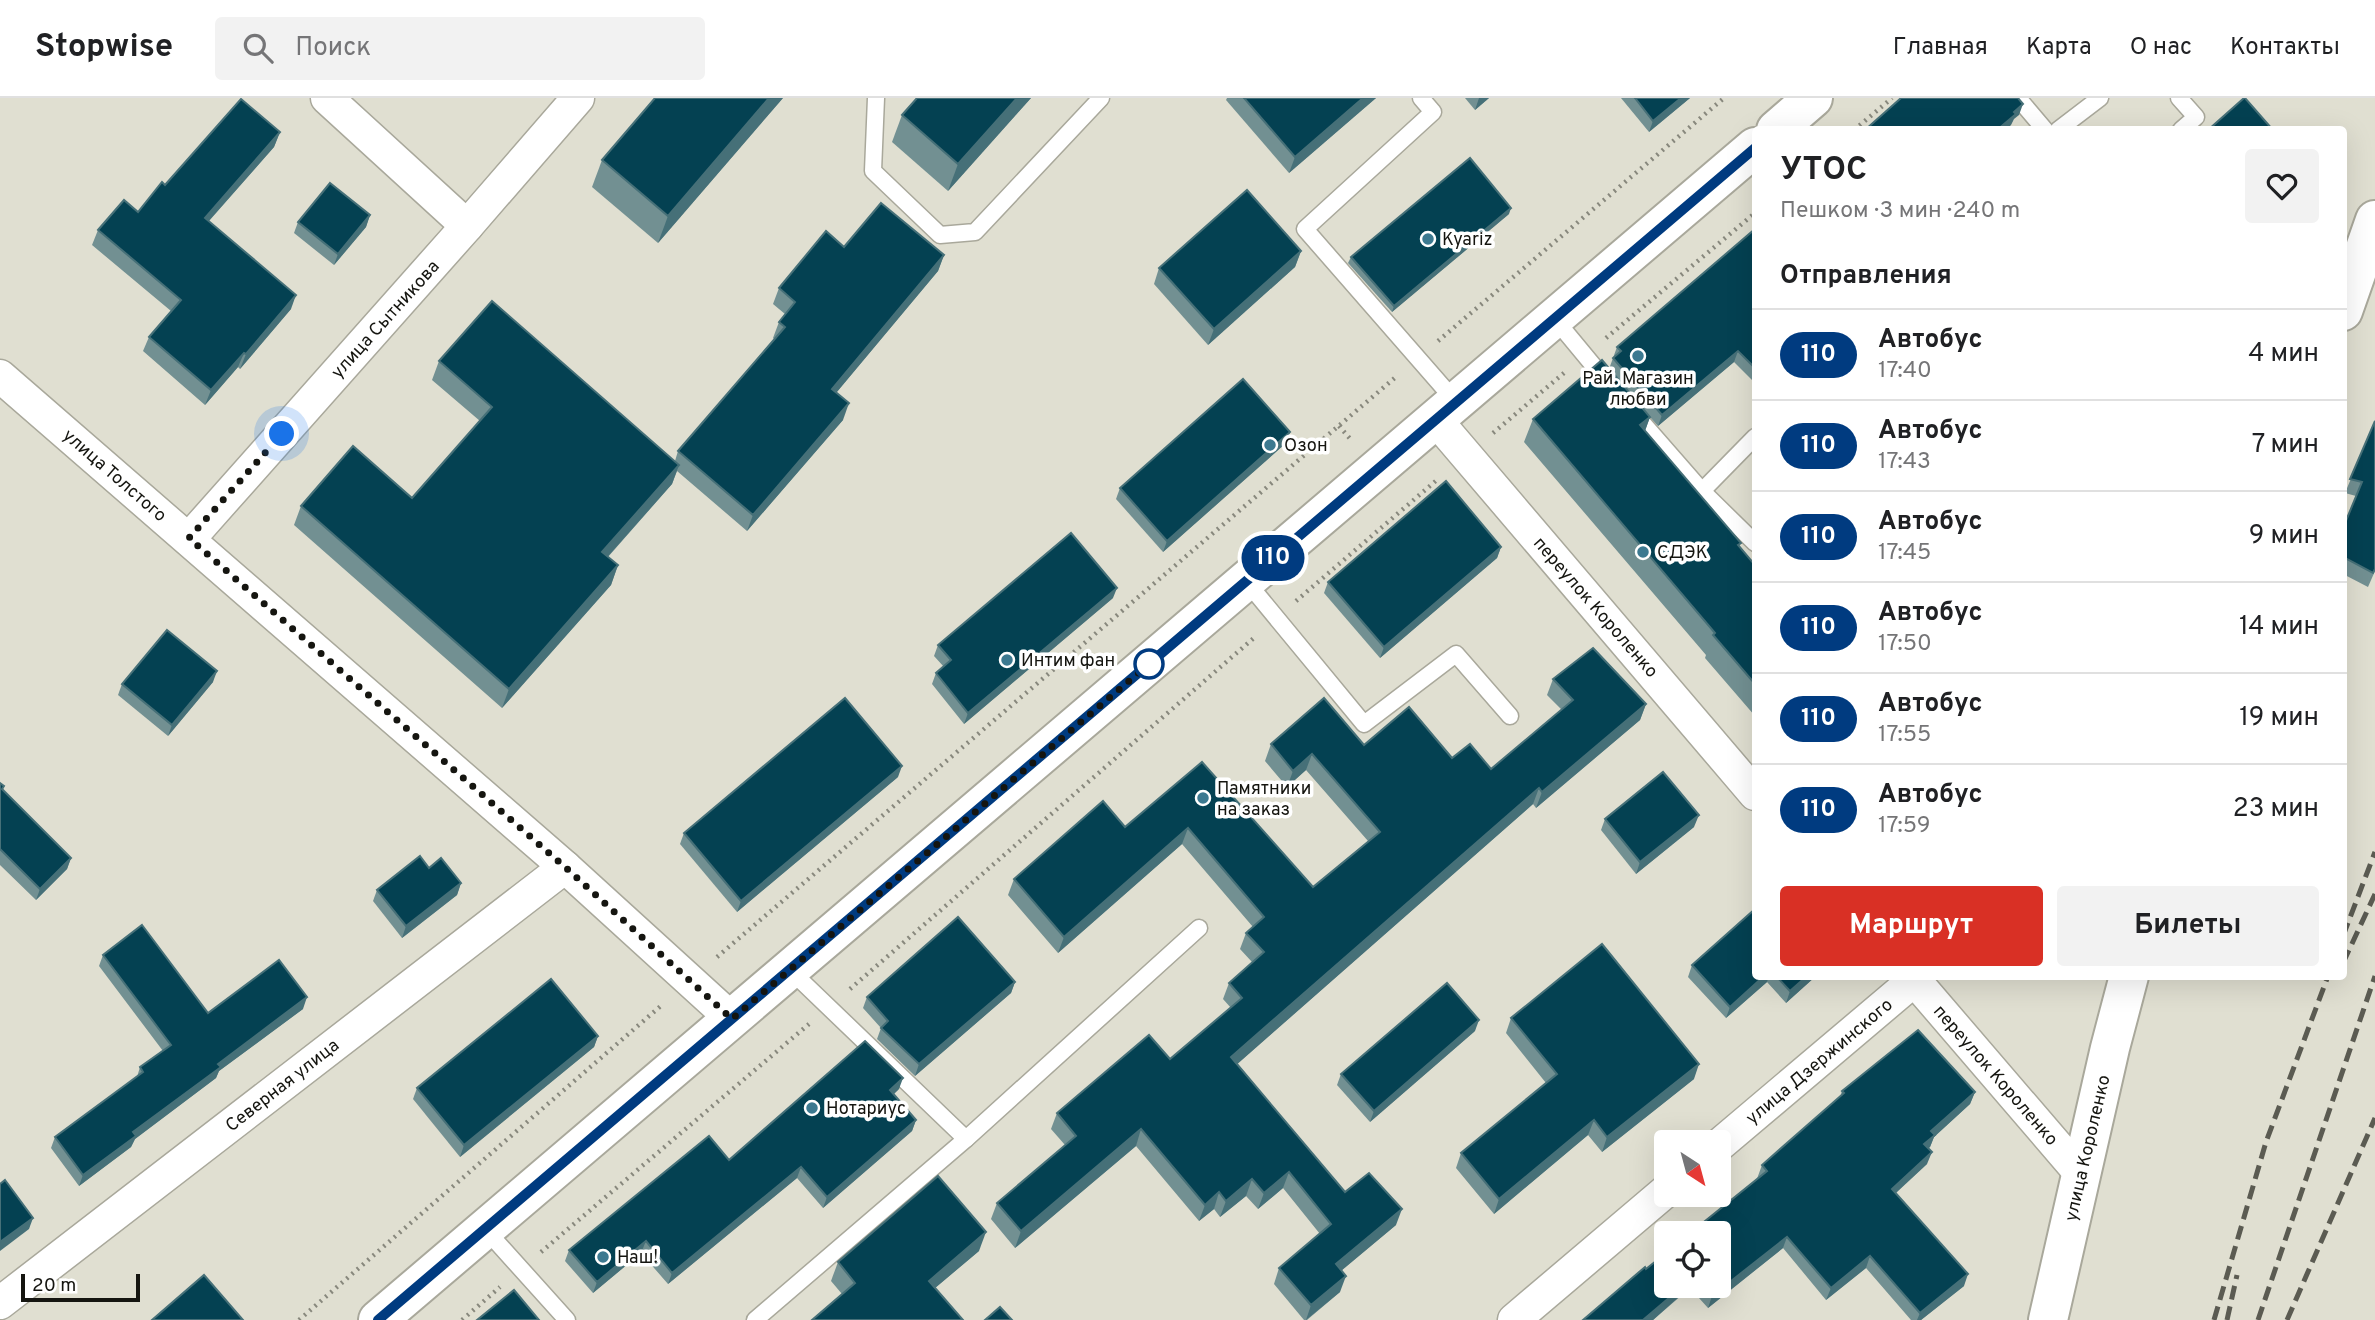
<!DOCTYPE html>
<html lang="ru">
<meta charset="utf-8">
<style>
body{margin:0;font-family:Overpass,sans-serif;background:#f2f2f2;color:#202124;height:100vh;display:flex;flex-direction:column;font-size:26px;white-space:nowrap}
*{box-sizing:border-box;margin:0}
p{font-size:23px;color:#757577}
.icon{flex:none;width:38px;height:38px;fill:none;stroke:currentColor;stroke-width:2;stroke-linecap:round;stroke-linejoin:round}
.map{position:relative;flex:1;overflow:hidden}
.details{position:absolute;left:1752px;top:28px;width:595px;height:854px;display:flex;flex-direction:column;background:#fff;border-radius:7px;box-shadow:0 7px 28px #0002}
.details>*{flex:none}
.badge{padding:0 14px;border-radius:23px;font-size:24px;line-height:46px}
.needle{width:46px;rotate:144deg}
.tools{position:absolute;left:1654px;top:1032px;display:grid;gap:14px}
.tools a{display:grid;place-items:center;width:77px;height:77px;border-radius:7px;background:#fff;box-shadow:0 7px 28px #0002;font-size:35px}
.scale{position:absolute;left:21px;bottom:18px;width:119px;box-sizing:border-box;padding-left:7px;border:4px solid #151510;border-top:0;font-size:19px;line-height:24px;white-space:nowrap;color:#151510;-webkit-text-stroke:5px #fff;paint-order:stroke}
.you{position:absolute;width:35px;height:35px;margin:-18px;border:5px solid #fff;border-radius:50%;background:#1a73e8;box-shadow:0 0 0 10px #1a73e833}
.map>.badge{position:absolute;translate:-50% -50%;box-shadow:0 0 0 4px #fff}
h2{padding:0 28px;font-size:26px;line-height:63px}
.round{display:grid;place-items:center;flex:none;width:74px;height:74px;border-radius:7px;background:#f2f2f2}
.summary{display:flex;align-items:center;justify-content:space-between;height:119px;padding:0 28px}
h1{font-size:33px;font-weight:700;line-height:52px}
.primary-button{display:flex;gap:14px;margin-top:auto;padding:14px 28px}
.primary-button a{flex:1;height:80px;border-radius:7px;background:#d93025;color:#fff;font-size:28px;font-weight:700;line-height:80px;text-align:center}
.primary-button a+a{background:#f2f2f2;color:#202124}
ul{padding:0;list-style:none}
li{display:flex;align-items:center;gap:21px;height:91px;padding:0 28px;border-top:2px solid #e0e0e0}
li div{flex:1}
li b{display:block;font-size:26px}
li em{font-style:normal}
li .badge{min-width:77px;font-weight:700;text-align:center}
header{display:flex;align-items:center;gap:42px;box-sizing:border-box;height:98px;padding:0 35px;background:#fff;border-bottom:2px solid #e0e0e0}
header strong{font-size:33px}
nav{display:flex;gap:38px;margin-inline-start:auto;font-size:24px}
.search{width:490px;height:63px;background:#f2f2f2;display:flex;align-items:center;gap:18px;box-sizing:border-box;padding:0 24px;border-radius:7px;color:#757577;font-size:26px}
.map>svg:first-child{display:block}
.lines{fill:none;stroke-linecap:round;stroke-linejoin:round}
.service-casing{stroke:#a9a89b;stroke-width:19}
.minor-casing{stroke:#a9a89b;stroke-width:35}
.tertiary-casing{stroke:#a9a89b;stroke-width:42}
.secondary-casing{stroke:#a9a89b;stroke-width:42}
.path{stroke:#88887d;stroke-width:4.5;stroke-dasharray:2 5;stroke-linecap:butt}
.service{stroke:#fff;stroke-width:16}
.minor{stroke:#fff;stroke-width:32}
.tertiary{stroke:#fff;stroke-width:38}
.secondary{stroke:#fff;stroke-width:38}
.rail{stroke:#5b5b52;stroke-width:5;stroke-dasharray:14 7;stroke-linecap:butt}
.wall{fill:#729092}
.shaded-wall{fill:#467078}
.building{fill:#044152;stroke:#467078;stroke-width:2}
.line-casing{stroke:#fff;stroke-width:16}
.line{stroke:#003b80;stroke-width:10}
.walk{stroke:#151510;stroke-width:7;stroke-dasharray:0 12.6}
.poi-dot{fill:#3c7990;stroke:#fff;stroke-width:2.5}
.stop-dot{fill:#fff;stroke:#003b80;stroke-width:3.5}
.labels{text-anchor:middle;stroke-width:7;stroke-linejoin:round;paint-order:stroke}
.poi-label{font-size:18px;fill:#151510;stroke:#fff;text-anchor:start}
.street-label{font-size:18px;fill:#151510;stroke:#fff}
</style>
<header>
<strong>Stopwise</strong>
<div class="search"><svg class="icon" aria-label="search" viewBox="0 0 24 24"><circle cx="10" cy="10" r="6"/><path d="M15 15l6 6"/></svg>Поиск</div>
<nav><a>Главная</a><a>Карта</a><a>О нас</a><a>Контакты</a></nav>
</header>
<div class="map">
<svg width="2375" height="1222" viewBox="0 0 2375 1222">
<rect width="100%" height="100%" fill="#e0dfd1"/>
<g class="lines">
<defs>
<g id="service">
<polyline points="876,0 873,73 940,137 975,134 1101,0"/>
<polyline points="1421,0 1433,14 1305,131 1456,304"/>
<polyline points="2018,0 2045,32"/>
<polyline points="2179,0 2196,19 2181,32"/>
<polyline points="2058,32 2100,0"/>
<polyline points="1554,220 1607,284"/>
<polyline points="1633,314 1702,393 1755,445"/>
<polyline points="1702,393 1755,339"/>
<polyline points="1246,483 1364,626 1456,556 1510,618"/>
<polyline points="966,1041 1199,830"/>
<polyline points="485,1131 567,1222"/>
<polyline points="755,1222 966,1041 790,872"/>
</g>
<g id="minor">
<polyline points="327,0 467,128"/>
<polyline points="0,278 565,769 732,921"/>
<polyline points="1436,322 1755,696"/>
<polyline points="189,441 467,128 578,0"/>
<polyline points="1911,878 2081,1076"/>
<polyline points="1718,1048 1919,878"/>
<polyline points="0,1205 565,769"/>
<polyline points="1514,1222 1666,1093"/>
</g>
<g id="tertiary">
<polyline points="2343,213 2375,122"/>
<polyline points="2048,1222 2110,950 2129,878"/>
</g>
<g id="secondary">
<polyline points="1776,32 1813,0"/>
<polyline points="378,1222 1755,49"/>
</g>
</defs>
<!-- service casing -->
<use href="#service" class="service-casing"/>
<!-- minor casing -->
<use href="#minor" class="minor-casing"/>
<!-- tertiary casing -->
<use href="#tertiary" class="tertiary-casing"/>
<!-- secondary casing -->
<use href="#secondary" class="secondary-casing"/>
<!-- path -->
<g class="path">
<polyline points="1854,32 1892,0"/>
<polyline points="1606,240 1755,115"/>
<polyline points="1438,243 1724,0"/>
<polyline points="1339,328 1352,343"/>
<polyline points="1493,335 1564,275"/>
<polyline points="1296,503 1438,381"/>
<polyline points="717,859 1397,278"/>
<polyline points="850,891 1255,539"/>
<polyline points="541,1154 809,926"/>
<polyline points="299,1222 663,906"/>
<polyline points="462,1222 500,1189"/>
</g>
<!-- service -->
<use href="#service" class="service"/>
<!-- minor -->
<use href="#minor" class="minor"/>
<!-- tertiary -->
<use href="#tertiary" class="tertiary"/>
<!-- secondary -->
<use href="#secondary" class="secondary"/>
<!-- rail -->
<g class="rail">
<polyline points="2343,838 2375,754"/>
<polyline points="2343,865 2375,796"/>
<polyline points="2214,1222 2266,1044 2328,878"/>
<polyline points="2227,1222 2237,1177"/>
<polyline points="2258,1222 2375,878"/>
<polyline points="2287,1222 2375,1020"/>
</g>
</g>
<!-- wall -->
<g class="wall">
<polygon points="783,0 658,145 592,89 602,62"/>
<polygon points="1031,0 948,93 892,44 902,17"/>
<polygon points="1227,0 1376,0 1289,75 1226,2"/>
<polygon points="1465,0 1489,0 1475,12"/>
<polygon points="1621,0 1690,0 1649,34"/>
<polygon points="280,34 274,49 209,123 291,211 240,271 238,269 205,307 143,253 149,239 171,213 92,147 98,132 138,114 165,87"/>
<polygon points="1509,116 1392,214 1348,165 1351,159"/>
<polygon points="370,117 366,129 334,167 294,135 298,124"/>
<polygon points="1755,131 1755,283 1754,284 1734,264 1658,328 1650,319 1645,333 1741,445 1739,449 1755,467 1755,618 1705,560 1706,557 1524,344 1533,321 1609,271 1617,249"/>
<polygon points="844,149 944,157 938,173 836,295 843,322 747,433 677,373 672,386 608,459 618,467 611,487 502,610 294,427 301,408 412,400 480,323 432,282 439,263 675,363 678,353 774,241 773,240 779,224 785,216 773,206 779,190"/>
<polygon points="1301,153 1295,169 1208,247 1154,186 1159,170"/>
<polygon points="2375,323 2375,473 2368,489 2343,476 2343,430 2356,398 2345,395"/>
<polygon points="1290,334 1286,345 1163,454 1116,401 1120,390"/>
<polygon points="1501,449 1497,460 1380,560 1324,495 1328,484"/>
<polygon points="1113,500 964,626 932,586 936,575 944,569 934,558 938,547"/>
<polygon points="1553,581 1646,606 1640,622 1536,710 1533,706 1237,966 1345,1094 1396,1127 1341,1173 1340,1194 1307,1222 1304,1222 1274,1186 1279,1170 1320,1136 1283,1090 1258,1111 1246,1098 1220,1119 1214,1111 1199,1123 1136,1048 1015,1150 991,1121 997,1105 1065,1047 1051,1031 1057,1015 1170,961 1231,910 1223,901 1229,885 1252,864 1240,851 1246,835 1253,829 1182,746 1058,855 1008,797 1014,781 1125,729 1202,664 1313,789 1368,743 1306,672 1287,689 1265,663 1271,646 1364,647 1452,660 1491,671 1562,612 1547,597"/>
<polygon points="213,584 168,638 118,597 122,586"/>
<polygon points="898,679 737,814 680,746 684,735"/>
<polygon points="0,685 4,688 3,692 71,760 67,771 36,802 0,767"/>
<polygon points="1605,721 1694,729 1636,776 1601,732"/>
<polygon points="429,770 461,785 457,797 402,840 373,803 377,792"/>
<polygon points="103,857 208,915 303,911 219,973 216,980 135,1041 131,1049 79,1088 51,1050 55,1039 137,979 140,969 163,953 99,868"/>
<polygon points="1692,867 1755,878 1816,878 1786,905 1767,884 1726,920 1688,879"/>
<polygon points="1015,884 1011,895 915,978 877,941 881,930 863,910 867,899"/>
<polygon points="1511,920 1694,981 1602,1054 1588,1037 1494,1116 1456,1070 1461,1055 1546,985 1506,935"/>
<polygon points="1475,933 1370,1024 1337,987 1341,976"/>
<polygon points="598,938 594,949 460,1059 413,1001 417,990"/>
<polygon points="899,991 894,996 916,1022 912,1033 823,1110 797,1080 668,1186 641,1155 593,1195 565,1163 569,1152 729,1062"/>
<polygon points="1842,993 1975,994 1970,1006 1934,1039 1930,1049 1928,1050 1927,1066 1896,1095 1964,1188 1921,1222 1911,1222 1866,1170 1826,1202 1783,1150 1708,1210 1690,1190 1653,1222 1583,1222 1666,1188 1718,1188 1762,1067 1840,999"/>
<polygon points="979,1153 935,1190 842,1196 831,1183 838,1164"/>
</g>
<!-- shaded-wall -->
<g class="shaded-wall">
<polygon points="769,0 783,0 658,145 668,118"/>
<polygon points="1017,0 1031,0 948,93 958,66"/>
<polygon points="1363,0 1376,0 1289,75 1295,59"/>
<polygon points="1479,0 1489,0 1475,12"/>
<polygon points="1681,0 1690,0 1649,34 1653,23"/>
<polygon points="2023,6 2019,17 2014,21 2011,27 2006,32 1997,32 2014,14"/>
<polygon points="280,34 274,49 199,134 205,120"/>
<polygon points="1511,110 1509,116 1392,214 1394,208"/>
<polygon points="370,117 366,129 334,167 338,156"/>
<polygon points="1301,153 1295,169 1208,247 1214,231"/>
<polygon points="944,157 938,173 826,307 832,291"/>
<polygon points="296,197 291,211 240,271 246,256"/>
<polygon points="1738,253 1734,264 1658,328 1662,317"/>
<polygon points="244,255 238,269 205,307 211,292"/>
<polygon points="849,305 843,322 747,433 753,417"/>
<polygon points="1650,319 1642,341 1640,327"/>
<polygon points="1290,334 1286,345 1163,454 1167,443"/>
<polygon points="679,367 672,386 595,473 602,454"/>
<polygon points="1501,449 1497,460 1380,560 1384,549"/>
<polygon points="618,467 611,487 502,610 509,591"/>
<polygon points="1117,490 1113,500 964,626 968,615"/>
<polygon points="217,573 213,584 168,638 172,627"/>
<polygon points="1646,606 1640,622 1536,710 1542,694"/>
<polygon points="1312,656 1306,672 1287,689 1293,673"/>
<polygon points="902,668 898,679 737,814 741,803"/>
<polygon points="1539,690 1533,706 1226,976 1231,959"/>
<polygon points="1699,717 1694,729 1636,776 1640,764"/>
<polygon points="1188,730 1182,746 1058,855 1064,839"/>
<polygon points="71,760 67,771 36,802 40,791"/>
<polygon points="461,785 457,797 402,840 406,828"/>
<polygon points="1764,878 1769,878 1767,884 1726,920 1730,909"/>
<polygon points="1807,878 1816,878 1786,905 1790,893"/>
<polygon points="1015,884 1011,895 915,978 919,966"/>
<polygon points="307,899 303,911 219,973 216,980 135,1041 131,1049 79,1088 83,1077 133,1034 218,966"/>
<polygon points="1479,922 1475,933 1370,1024 1374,1013"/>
<polygon points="598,938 594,949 460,1059 464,1047"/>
<polygon points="1699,966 1694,981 1602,1054 1607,1039"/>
<polygon points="903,980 899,991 886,1003 890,992"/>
<polygon points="1975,994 1970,1006 1934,1039 1930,1049 1920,1058 1924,1046 1931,1033"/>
<polygon points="916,1022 912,1033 823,1110 827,1099"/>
<polygon points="1594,1022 1588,1037 1494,1116 1499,1101"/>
<polygon points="1141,1031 1136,1048 1015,1150 1021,1133"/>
<polygon points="1932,1054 1927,1066 1888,1102 1892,1091"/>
<polygon points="801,1069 797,1080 668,1186 672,1175"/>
<polygon points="1289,1074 1283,1090 1258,1111 1264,1095"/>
<polygon points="1252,1081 1246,1098 1220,1119 1226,1103"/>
<polygon points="1219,1094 1214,1111 1199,1123 1205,1107"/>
<polygon points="1402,1111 1396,1127 1330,1182 1336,1166"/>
<polygon points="33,1120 29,1131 0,1153 0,1144"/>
<polygon points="986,1134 979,1153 922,1201 929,1183"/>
<polygon points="1787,1139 1783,1150 1708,1210 1712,1198"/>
<polygon points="646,1143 641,1155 593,1195 597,1184"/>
<polygon points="1870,1158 1866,1170 1826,1202 1831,1190"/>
<polygon points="1968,1176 1964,1188 1921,1222 1917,1222 1920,1215"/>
<polygon points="1346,1178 1340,1194 1306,1222 1311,1207"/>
<polygon points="1683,1188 1691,1188 1653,1222 1643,1222"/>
</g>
<!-- building -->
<g class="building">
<polygon points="655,0 769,0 668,118 602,62"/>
<polygon points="917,0 1017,0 958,66 902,17"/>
<polygon points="1244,0 1363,0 1295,59"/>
<polygon points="1635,0 1681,0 1653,23"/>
<polygon points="1901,0 2018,0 2023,6 2014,14 2016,16 1997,32 1865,32"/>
<polygon points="2244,0 2245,0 2273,32 2208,32"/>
<polygon points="241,1 280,34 205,120 296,197 246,256 244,255 211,292 149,239 181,202 98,132 124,102 138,114 162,84 165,87"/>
<polygon points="1470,60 1511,110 1394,208 1351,159"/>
<polygon points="330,85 370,117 338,156 298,124"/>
<polygon points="1247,92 1301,153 1214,231 1159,170"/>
<polygon points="881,105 944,157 832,291 849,305 753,417 678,353 785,229 779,224 795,204 779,190 826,133 844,149"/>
<polygon points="1755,131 1755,270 1738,253 1662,317 1613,260 1621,253 1617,249"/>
<polygon points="492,203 679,367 602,454 618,467 509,591 301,408 353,348 412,400 492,309 439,263"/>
<polygon points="1602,262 1650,319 1640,327 1741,445 1738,447 1755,467 1755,586 1713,537 1715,535 1533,321"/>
<polygon points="1243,281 1290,334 1167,443 1120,390"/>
<polygon points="2375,323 2375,471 2373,475 2343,459 2343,430 2362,384 2350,381"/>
<polygon points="1446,383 1501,449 1384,549 1328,484"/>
<polygon points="1071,435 1117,490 968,615 936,575 951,562 938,547"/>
<polygon points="167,532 217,573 172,627 122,586"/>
<polygon points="1593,550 1646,606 1542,694 1539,690 1231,959 1345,1094 1369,1075 1402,1111 1336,1166 1346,1178 1311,1207 1279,1170 1331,1126 1289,1074 1264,1095 1252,1081 1226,1103 1219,1094 1205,1107 1141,1031 1021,1133 997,1105 1076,1038 1057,1015 1149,937 1170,961 1242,900 1229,885 1264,854 1246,835 1264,819 1188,730 1064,839 1014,781 1103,703 1125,729 1202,664 1313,789 1380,734 1312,656 1293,673 1271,646 1324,600 1364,647 1409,609 1452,660 1470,646 1491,671 1573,602 1553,581"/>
<polygon points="845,600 902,668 741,803 684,735"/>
<polygon points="1663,674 1699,717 1640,764 1605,721"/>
<polygon points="0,685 4,688 2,691 71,760 40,791 0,751"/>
<polygon points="420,758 429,770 441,760 461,785 406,828 377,792"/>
<polygon points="1755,811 1755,878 1764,878 1730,909 1692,867"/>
<polygon points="958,819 1015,884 919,966 881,930 888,923 867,899"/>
<polygon points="142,827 208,915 279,862 307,899 218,966 221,969 133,1034 136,1038 83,1077 55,1039 143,974 140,969 171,947 103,857"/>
<polygon points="1602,846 1699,966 1607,1039 1594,1022 1499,1101 1461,1055 1557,976 1511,920"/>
<polygon points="1776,878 1807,878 1790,893"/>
<polygon points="551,881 598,938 464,1047 417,990"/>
<polygon points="1447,885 1479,922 1374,1013 1341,976"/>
<polygon points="1918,932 1975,994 1931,1033 1935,1037 1924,1046 1932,1054 1892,1091 1968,1176 1920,1215 1870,1158 1831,1190 1787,1139 1712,1198 1704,1188 1718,1188 1718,1136 1689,1136 1767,1073 1762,1067 1844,995 1842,993"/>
<polygon points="865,943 903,980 890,992 916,1022 827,1099 801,1069 672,1175 646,1143 597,1184 569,1152 709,1038 729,1062"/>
<polygon points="938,1078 986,1134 929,1183 963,1222 812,1222 855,1185 838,1164"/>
<polygon points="5,1082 33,1120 0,1144 0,1086"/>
<polygon points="1666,1155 1666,1188 1683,1188 1643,1222 1583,1222 1645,1169 1646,1171"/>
<polygon points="204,1177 243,1222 152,1222"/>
<polygon points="514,1192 539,1222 477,1222"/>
<polygon points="1000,1209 1012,1222 985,1222"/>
</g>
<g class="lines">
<defs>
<polyline id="line" points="378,1222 1755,50"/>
</defs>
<!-- line casing -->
<use href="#line" class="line-casing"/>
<!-- line -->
<use href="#line" class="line"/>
<!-- walk -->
<polyline class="walk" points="282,336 189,440 565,769 732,921 1149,566"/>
</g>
<!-- markers -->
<g class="poi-dot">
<circle cx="1428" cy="141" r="7"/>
<circle cx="1638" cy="258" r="7"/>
<circle cx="1270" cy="347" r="7"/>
<circle cx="1643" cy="454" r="7"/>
<circle cx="1007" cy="562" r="7"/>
<circle cx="1203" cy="700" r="7"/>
<circle cx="812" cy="1010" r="7"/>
<circle cx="603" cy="1159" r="7"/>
</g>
<circle class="stop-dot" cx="1149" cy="566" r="14"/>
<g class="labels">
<!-- poi labels -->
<g class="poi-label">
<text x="1442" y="147">Kyariz</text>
<text x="1638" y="286" text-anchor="middle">Рай. Магазин<tspan x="1638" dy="21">любви</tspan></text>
<text x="1284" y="353">Озон</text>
<text x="1657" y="460">СДЭК</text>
<text x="1021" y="568">Интим фан</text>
<text x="1217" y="696">Памятники<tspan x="1217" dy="21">на заказ</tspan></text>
<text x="826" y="1016">Нотариус</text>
<text x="617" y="1165">Наш!</text>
</g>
<!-- street labels -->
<g class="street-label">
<text transform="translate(385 221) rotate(-48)" y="6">улица Сытникова</text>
<text transform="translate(115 377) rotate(41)" y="6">улица Толстого</text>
<text transform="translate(1596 509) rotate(49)" y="6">переулок Короленко</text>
<text transform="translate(1819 963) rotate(-40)" y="6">улица Дзержинского</text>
<text transform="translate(1996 977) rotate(49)" y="6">переулок Короленко</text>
<text transform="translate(282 987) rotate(-38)" y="6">Северная улица</text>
<text transform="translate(2087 1050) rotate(-77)" y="6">улица Короленко</text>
</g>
</g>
</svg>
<div class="tools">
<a><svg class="needle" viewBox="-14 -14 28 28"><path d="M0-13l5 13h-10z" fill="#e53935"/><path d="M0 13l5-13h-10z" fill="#757577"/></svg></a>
<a><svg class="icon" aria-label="locate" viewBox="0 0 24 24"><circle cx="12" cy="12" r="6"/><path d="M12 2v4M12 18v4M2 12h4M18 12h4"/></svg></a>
</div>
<div class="scale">20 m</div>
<div class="you" style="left:282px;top:336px"></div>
<b class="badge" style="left:1273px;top:460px;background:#003b80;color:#fff">110</b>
<section class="details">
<div class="summary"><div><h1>УТОС</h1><p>Пешком · 3 мин · 240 m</p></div><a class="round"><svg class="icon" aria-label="heart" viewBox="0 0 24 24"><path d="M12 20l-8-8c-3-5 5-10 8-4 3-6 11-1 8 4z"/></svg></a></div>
<h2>Отправления</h2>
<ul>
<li><span class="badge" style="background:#003b80;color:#fff">110</span><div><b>Автобус</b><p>17:40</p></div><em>4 мин</em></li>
<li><span class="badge" style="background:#003b80;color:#fff">110</span><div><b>Автобус</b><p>17:43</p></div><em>7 мин</em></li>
<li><span class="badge" style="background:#003b80;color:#fff">110</span><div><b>Автобус</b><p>17:45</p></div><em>9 мин</em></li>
<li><span class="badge" style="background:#003b80;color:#fff">110</span><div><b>Автобус</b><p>17:50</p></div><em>14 мин</em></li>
<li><span class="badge" style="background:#003b80;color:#fff">110</span><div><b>Автобус</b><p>17:55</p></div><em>19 мин</em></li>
<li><span class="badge" style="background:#003b80;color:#fff">110</span><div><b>Автобус</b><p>17:59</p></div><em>23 мин</em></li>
</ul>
<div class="primary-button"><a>Маршрут</a><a>Билеты</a></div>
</section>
</div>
